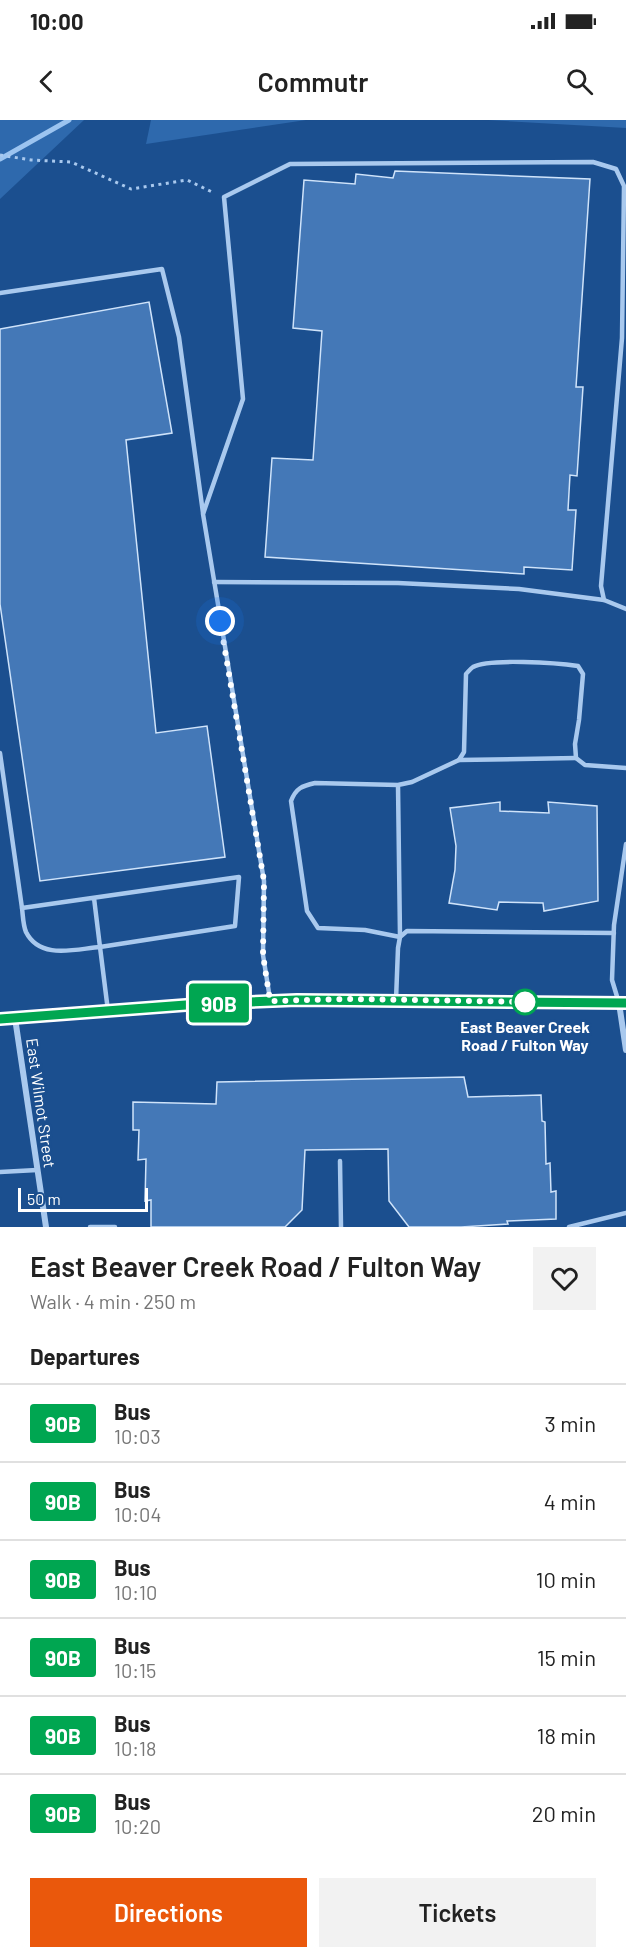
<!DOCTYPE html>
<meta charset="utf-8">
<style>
body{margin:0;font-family:Barlow,sans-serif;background:#f2f2f2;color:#222;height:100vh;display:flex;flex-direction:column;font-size:22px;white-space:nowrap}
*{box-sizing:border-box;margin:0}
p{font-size:20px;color:#767676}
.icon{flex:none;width:33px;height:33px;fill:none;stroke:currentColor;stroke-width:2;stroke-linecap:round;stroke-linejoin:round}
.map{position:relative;height:1107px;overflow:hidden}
.side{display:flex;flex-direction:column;background:#fff;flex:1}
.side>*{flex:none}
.badge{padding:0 12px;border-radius:4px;font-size:21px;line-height:39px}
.scale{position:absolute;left:18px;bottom:15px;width:130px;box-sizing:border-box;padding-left:6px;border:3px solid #fff;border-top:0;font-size:16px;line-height:21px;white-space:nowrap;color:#fff;-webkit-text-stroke:4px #1b4f8f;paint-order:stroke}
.you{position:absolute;width:30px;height:30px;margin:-15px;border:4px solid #fff;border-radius:50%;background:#1a73e8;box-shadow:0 0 0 9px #1a73e833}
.map>.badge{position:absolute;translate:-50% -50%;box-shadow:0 0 0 3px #fff}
h2{padding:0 30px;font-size:22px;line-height:54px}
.round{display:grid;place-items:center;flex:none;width:63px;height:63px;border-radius:0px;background:#f2f2f2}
.summary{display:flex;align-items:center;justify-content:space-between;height:102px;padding:0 30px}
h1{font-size:28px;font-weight:600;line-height:45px}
.primary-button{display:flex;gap:12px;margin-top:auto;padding:12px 30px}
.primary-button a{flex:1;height:69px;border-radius:0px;background:#ea580c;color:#fff;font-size:24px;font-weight:600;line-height:69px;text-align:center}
.primary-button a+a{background:#f2f2f2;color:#222}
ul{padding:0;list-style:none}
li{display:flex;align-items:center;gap:18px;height:78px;padding:0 30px;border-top:2px solid #e0e0e0}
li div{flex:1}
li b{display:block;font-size:22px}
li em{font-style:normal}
li .badge{min-width:66px;font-weight:700;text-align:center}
.status{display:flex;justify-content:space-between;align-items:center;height:42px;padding:0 30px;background:#fff;direction:ltr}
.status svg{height:16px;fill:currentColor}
header{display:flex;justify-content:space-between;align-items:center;height:78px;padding:0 30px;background:#fff;font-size:27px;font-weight:600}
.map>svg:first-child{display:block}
.green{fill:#2e69ad}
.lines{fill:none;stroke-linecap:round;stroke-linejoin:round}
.stream{stroke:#9cc4f0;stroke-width:5}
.building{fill:#4478b7;stroke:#cfe3fa;stroke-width:1.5}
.path{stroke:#a9c9ee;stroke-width:3;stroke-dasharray:3 4.5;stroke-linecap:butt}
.service{stroke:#a9c9ee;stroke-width:4.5}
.minor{stroke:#a9c9ee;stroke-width:6}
.tertiary{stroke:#a9c9ee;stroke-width:10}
.line-casing{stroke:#fff;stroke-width:14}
.line{stroke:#00a651;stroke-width:9}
.walk{stroke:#fff;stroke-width:6;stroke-dasharray:0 10.8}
.stop-dot{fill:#fff;stroke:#00a651;stroke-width:3}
.labels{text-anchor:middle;stroke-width:5;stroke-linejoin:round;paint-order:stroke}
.stop-label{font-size:16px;font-weight:bold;fill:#fff;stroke:#1b4f8f}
.street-label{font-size:16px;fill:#fff;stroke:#1b4f8f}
</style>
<div class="status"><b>10:00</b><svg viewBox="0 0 49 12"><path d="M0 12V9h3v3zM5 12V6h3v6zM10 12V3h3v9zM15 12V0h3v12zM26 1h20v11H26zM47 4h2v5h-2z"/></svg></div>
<header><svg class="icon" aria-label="back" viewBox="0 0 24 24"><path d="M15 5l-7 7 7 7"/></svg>Commutr<svg class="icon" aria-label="search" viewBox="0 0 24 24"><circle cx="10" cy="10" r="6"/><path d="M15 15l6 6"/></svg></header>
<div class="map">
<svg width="626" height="1107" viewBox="0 0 626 1107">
<rect width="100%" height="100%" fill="#1b4f8f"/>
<!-- green -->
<g class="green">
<polygon points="0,0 84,0 0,79"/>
<polygon points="151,0 306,0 146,24"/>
<polygon points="488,0 626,0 626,8"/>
</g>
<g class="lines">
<!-- stream -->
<polyline class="stream" points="0,39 69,0"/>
</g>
<!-- building -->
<g class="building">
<polygon points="395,51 590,59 576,267 583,267 577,356 570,355 568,390 576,390 572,450 524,447 524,454 265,437 272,338 313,340 322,211 293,208 304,60 355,64 356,54 393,58"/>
<polygon points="149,182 172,313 126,320 156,613 207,606 225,737 40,761 0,484 0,209"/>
<polygon points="500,682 500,691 549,693 548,682 597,686 598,781 544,791 543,783 499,782 497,790 449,783 455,750 456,726 450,688"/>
<polygon points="464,957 468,977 541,975 542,1001 545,1002 546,1044 550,1043 551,1072 556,1071 556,1099 507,1101 508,1104 461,1107 409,1107 389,1081 388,1029 305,1030 302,1090 285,1107 151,1107 151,1080 145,1081 146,1039 138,1040 139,1010 133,1010 133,982 216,984 217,962"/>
</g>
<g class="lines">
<!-- path -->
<polyline class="path" points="0,35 31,40 71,42 131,69 187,60 214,73"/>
<!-- service -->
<g class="service">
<polyline points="0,173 162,149 179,217 203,393"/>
<polyline points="214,462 398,463 519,469 604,480"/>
<polyline points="0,633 22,788"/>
<polyline points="459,640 576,638"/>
<path d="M398 665 400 817 365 810 318 808 307 791 291 681C296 668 302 666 315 663L398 665 412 662 459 640 464 632 466 554C468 552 470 549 473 547 488 538 558 543 578 546L583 554 579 600 575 624 576 638 585 645 626 648"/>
<path d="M94 778 100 827C75 829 40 840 26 812 23 805 23 796 22 788L239 757 235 806 100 827 108 891"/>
<polyline points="270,879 263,835 264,761 203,394 243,279 224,77 290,44 593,42 616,49 624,66 622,218 601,466 604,480 626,489"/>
<polyline points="396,880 398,828 400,817 407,811 614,813"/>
<polyline points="619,883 612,860 614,805 626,724"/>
<polyline points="340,1041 341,1107"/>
<polyline points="0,1052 37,1050"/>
<polyline points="90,1107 115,1107"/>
<polyline points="569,1107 626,1093"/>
</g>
<!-- minor -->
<g class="minor">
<polyline points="619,883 626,930"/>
<polyline points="15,898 46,1107"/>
</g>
<!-- tertiary -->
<polyline class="tertiary" points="0,899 199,884 297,880 626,883"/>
</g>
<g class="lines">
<defs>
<polyline id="line" points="0,899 199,884 297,880 626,883"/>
</defs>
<!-- line casing -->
<use href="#line" class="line-casing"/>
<!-- line -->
<use href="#line" class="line"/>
<!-- walk -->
<polyline class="walk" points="220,501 264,761 263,835 270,881 353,879 530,882 525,882"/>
</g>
<!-- markers -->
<circle class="stop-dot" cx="525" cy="882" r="12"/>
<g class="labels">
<!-- stop labels -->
<g class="stop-label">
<text x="525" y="913">East Beaver Creek<tspan x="525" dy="18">Road / Fulton Way</tspan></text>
</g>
<!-- street labels -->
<g class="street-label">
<text transform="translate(41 983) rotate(82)" y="6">East Wilmot Street</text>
</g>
</g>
</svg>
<div class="scale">50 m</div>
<div class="you" style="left:220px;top:501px"></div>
<b class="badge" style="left:219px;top:883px;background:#00a651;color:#fff">90B</b>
</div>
<section class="side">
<div class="summary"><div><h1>East Beaver Creek Road / Fulton Way</h1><p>Walk · 4 min · 250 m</p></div><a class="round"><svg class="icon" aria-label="heart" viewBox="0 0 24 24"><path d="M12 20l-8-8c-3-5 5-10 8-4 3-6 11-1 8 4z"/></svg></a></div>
<h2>Departures</h2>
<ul>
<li><span class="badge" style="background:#00a651;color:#fff">90B</span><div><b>Bus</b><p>10:03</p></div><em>3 min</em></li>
<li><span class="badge" style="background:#00a651;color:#fff">90B</span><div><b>Bus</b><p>10:04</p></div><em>4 min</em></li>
<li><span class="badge" style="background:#00a651;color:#fff">90B</span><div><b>Bus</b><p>10:10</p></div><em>10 min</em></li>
<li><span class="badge" style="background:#00a651;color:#fff">90B</span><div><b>Bus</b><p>10:15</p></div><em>15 min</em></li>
<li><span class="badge" style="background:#00a651;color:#fff">90B</span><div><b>Bus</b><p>10:18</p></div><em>18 min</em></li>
<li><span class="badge" style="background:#00a651;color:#fff">90B</span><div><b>Bus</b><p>10:20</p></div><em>20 min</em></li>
</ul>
<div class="primary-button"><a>Directions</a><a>Tickets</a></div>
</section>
